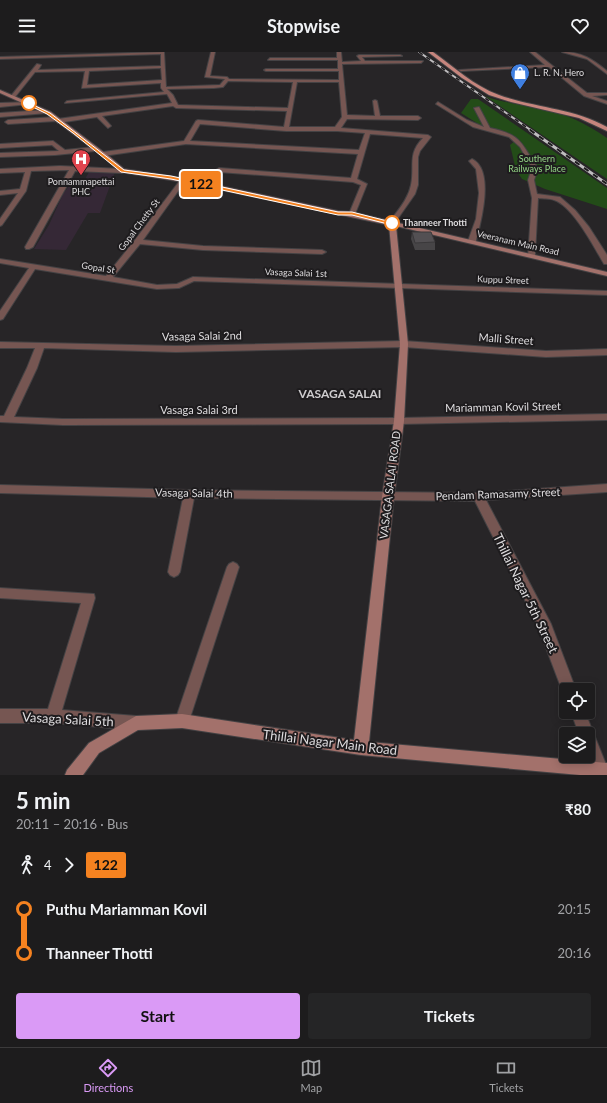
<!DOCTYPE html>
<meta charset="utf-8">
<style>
body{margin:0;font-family:Lato,sans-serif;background:#252526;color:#f1f3f6;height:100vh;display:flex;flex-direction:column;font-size:15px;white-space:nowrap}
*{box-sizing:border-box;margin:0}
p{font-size:13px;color:#a0a1a4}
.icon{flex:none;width:22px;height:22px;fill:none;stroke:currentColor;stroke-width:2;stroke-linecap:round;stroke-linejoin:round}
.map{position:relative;height:723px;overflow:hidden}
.sheet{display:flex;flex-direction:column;background:#1d1c1d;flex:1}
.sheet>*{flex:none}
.badge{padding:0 8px;border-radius:3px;font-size:14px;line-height:26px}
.controls{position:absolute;left:559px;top:631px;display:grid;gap:8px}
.controls a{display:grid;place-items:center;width:36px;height:36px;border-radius:4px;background:#1d1c1d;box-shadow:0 2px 10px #0003,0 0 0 1px #3b3a3b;font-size:20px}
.map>.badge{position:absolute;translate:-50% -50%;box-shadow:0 0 0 2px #fff}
.legs{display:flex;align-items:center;gap:6px;height:44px;padding:0 16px;font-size:13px}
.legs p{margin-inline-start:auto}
.headline{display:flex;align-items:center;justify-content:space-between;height:68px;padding:0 16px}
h1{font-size:22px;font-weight:700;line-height:30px}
.primary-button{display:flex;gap:8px;margin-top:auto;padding:8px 16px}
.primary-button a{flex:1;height:46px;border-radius:4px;background:#da9af6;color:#111;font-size:16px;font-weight:700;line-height:46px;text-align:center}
.primary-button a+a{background:#252526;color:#f1f3f6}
ul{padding:0 16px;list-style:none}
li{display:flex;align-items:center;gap:14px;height:44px;font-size:15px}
li i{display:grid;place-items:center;width:6px;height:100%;margin:0 5px;background:currentColor}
li i::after{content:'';width:10px;height:10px;margin:-5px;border:3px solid;border-radius:50%;background:#1d1c1d}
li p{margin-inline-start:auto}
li:first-child i{background:linear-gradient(#0000 50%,currentColor 0)}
li:last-child i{background:linear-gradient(currentColor 50%,#0000 0)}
header{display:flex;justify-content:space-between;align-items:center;height:52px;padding:0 16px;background:#1d1c1d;font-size:18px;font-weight:700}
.tab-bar{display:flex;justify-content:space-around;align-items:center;height:56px;border-top:1px solid #3b3a3b;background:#1d1c1d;font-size:11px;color:#a0a1a4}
.tab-bar a{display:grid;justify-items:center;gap:2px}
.tab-bar .current{color:#da9af6}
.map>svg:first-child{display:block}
.education{fill:#352836}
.green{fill:#234c18}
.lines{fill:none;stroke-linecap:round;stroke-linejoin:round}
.street-casing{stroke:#444244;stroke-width:2}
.secondary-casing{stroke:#444244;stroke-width:2}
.primary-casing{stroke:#444244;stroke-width:2}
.street{fill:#765652;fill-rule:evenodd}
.secondary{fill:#a3716b;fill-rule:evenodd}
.primary{fill:#c6857d;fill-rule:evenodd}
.rail-far1-casing{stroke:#bfbdbf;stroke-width:2}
.rail-casing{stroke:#bfbdbf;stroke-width:3}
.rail-far1{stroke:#1e1c1e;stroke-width:1.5;stroke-dasharray:4.5;stroke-linecap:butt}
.rail{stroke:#1e1c1e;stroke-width:2;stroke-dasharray:5.5;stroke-linecap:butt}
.wall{fill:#474547}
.building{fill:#535053;stroke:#3a383a}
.line-1{fill:#f58220;stroke:#fff}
.stop-1-dot{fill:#fff;stroke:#f58220;stroke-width:2}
.labels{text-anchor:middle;stroke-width:4;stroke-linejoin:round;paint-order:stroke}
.far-poi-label{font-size:9px;fill:#dfdddf;stroke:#1e1c1e;text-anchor:start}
.far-park-label{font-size:9px;fill:#94d586;stroke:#1e1c1e}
.far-stop-label{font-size:9px;font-weight:bold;fill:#dfdddf;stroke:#1e1c1e;text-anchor:start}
.far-street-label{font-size:9px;fill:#dfdddf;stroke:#1e1c1e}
.street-label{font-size:11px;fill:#dfdddf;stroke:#1e1c1e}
.neighbourhood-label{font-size:12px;font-weight:bold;fill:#cdcbcd;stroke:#1e1c1e}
.near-street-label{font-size:13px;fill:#dfdddf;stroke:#1e1c1e}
</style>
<header><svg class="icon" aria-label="menu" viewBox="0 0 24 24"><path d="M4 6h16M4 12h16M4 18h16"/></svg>Stopwise<svg class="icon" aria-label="heart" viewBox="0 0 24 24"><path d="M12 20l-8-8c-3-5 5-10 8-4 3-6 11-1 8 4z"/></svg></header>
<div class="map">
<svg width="607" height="723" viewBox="0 0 607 723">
<rect width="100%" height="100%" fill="#272527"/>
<!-- education -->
<polygon class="education" points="89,120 115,120 100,161 88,161 66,198 34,197 49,173 63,142 73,129 84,129"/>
<!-- green -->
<g class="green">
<path d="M485 44C502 51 521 52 539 56 565 61 585 71 607 86V127Z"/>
<polygon points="471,47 478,47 607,136 607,157 545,137 522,127 516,118 510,93 517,87 480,73 461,61"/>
</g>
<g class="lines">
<defs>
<g id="street">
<path d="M164 0 166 35 220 33 225 27 205 25 211 0H215L210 24 227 25 229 27 339 28V19H266L264 18 266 17H338V8H268L270 6H337V0H341L342 10 361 9 357 4 359 3H400L402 4 362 5 365 9H423L421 11 342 12 347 63 375 64 373 49 375 48 377 49 380 64H418L421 66 418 68 347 67 341 76 428 83 431 85 420 99 418 105V133L415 142 394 172H390L389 171C397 159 408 148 411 133 415 114 407 102 423 86L370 82 357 127 367 132 355 162 352 164 349 162 361 133 353 130 219 120 216 118 219 116 351 126 358 102 186 92 103 104 100 102 103 100 184 89 196 69 198 68 284 75 287 59 176 56 173 54 102 64 111 74 108 76 97 65 58 71 56 69 8 72 5 70 8 68 56 65 58 67 172 51 167 42 65 51 67 49 164 40 161 36V31L82 36 85 19 35 20 15 45 11 44 37 12 41 13 38 18 161 14V2L0 7V5ZM161 16 162 28 87 33 89 19ZM228 29 293 30 288 56 178 53 173 43 167 37 214 36 223 35ZM297 30H339L342 65 335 75H289ZM200 72 286 79H337L365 81 359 98 190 89Z"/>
<polygon points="530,0 535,0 587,41 607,41 607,43 592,44 607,49 607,52 584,44 549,15 461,19 459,18 545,13"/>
<path d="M562 0C582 0 592 7 607 19V22L587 7Z"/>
<polygon points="31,50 29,52 0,55 0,51"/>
<path d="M438 50 467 68 484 75 474 56 479 55 490 76C523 83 520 91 538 116L534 128 537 142 560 145 575 158 589 175 607 203V212H604C594 195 573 154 554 148 549 146 543 147 538 146L535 203 534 205H528L532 146 528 128 532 116 520 95 509 85 473 75 436 52Z"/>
<polygon points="45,58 48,60 47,61 0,65 0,61"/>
<polygon points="53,89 65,98 95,95 98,97 95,99 55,103 0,105 0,101 59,99 52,93 0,96 0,92"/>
<path d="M472 107C495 118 481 170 476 189L472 191 468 189 476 167 479 141 476 117 469 109Z"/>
<polygon points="60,114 122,117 125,119 122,121 75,119 33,195 29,197 26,197 25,195 69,118 31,119 26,139 2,173 0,174 0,167 18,141 0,143 0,139 20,137 25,120 0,121 0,117"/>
<polygon points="183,126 186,128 143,188 203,194 322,198 326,200 322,202 203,198 140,192 113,225 157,233 177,232 193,225 607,239 607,243 194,229 179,236 157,237 35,217 3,267 0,268 0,259 29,216 0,211 0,207 106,224 135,188 181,127"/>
<polygon points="404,289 546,299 607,297 607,303 546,305 404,295 176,300 44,296 37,316 14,365 63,367 399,366 607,362 607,368 399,372 63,373 0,370 0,364 4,364 27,316 35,296 0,296 0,290 176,294"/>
<polygon points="607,432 607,440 486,448 551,572 576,638 566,638 566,643 562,638 537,572 475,449 194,446 180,520 178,523 174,525 170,523 168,520 183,446 0,441 0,433 189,438 479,441"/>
<polygon points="233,510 237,512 239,515 189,669 187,674 182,676 177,674 175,669 227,515 229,512"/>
<polygon points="0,536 94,542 95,546 62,658 136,664 141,666 144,671 141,676 136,678 53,671 0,671 0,657 48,657 81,551 0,546"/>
<polygon points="571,660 585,660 607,715 606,722 594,722 587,704 588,682 579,682"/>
</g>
<polygon id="secondary" points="0,38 51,60 110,105 124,117 183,126 338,159 352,160 607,220 607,224 396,174 408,292 404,369 394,445 369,690 607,711 607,723 580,723 361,703 182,676 138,678 99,701 83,723 65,723 67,718 89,691 136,664 182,662 354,688 382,445 394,369 400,292 389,173 183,130 120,120 106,107 47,62 0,41"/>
<path id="primary" d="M428 0H433C454 15 474 34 499 43 535 56 573 56 607 75V79L579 66 511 50 489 43 462 26Z"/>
</defs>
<!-- street casing -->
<use href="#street" class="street-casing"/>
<!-- secondary casing -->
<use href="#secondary" class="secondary-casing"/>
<!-- primary casing -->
<use href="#primary" class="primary-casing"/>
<!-- street -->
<use href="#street" class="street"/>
<!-- secondary -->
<use href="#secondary" class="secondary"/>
<!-- primary -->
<use href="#primary" class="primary"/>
<defs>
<polyline id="rail-far1" points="419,0 532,79"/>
<polyline id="rail" points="530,78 607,132"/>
</defs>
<!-- rail-far1 casing -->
<use href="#rail-far1" class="rail-far1-casing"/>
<!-- rail casing -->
<use href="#rail" class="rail-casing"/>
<!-- rail-far1 -->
<use href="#rail-far1" class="rail-far1"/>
<!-- rail -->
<use href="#rail" class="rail"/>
</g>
<!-- wall -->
<polygon class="wall" points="412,180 435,190 435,198 415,198 411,187"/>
<!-- building -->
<polygon class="building" points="412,180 431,180 435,190 415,191"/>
<!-- line-1 -->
<polygon class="line-1" points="27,50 50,61 124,118 171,124 338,160 352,160 395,171 392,173 352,163 338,163 171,127 121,120 73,81 47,62 27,52"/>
<!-- icons -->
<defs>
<symbol id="shop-pin" viewBox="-11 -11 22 30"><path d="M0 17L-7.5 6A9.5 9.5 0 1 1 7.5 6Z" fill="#3f7fe0" stroke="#1e1c1e"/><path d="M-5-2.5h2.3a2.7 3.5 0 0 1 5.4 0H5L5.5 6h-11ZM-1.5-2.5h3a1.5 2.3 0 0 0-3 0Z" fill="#fff"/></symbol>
<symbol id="hospital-pin" viewBox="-11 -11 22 30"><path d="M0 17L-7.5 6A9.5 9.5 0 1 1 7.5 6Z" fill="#e0444e" stroke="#1e1c1e"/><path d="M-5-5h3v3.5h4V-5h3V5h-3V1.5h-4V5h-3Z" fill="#fff"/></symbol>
</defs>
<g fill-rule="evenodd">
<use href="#shop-pin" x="509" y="10" width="22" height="30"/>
<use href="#hospital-pin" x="70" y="96" width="22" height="30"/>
</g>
<!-- markers -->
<g class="stop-1-dot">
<circle cx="29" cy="51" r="7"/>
<circle cx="392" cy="171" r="7"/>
</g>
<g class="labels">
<!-- far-poi labels -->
<g class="far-poi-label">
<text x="534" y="24">L. R. N. Hero</text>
<text x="81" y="133" text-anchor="middle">Ponnammapettai<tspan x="81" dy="10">PHC</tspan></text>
</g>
<!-- far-park labels -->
<g class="far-park-label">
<text x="537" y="110">Southern<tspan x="537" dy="10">Railways Place</tspan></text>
</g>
<!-- far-stop labels -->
<g class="far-stop-label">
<text x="403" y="174">Thanneer Thotti</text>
</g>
<!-- far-street labels -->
<g class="far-street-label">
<text transform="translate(139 173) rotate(-53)" y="3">Gopal Chetty St</text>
<text transform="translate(518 191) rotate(13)" y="3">Veeranam Main Road</text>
<text transform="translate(98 216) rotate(9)" y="3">Gopal St</text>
<text transform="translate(296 221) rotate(2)" y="3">Vasaga Salai 1st</text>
<text transform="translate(503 228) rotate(2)" y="3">Kuppu Street</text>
</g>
<!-- street labels -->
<g class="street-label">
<text transform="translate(202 284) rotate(-1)" y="4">Vasaga Salai 2nd</text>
<text transform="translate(506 287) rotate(4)" y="4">Malli Street</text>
<text transform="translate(503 355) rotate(-1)" y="4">Mariamman Kovil Street</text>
<text x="199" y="362">Vasaga Salai 3rd</text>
<text transform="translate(390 433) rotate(-83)" y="4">VASAGA SALAI ROAD</text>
<text transform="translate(194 441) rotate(1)" y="4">Vasaga Salai 4th</text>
<text transform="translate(498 442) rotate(-2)" y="4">Pendam Ramasamy Street</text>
</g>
<!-- neighbourhood labels -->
<g class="neighbourhood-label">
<text x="340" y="346">VASAGA SALAI</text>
</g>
<!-- near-street labels -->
<g class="near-street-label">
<text transform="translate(526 541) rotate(64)" y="5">Thillai Nagar 5th Street</text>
<text transform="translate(68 667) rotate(3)" y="5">Vasaga Salai 5th</text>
<text transform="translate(330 690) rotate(7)" y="5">Thillai Nagar Main Road</text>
</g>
</g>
</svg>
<div class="controls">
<a><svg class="icon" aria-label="locate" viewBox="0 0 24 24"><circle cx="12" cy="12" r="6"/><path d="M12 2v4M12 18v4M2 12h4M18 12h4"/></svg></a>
<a><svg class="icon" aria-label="layers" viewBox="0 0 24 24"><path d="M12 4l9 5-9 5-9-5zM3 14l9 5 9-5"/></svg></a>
</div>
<b class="badge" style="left:201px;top:132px;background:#f58220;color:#111">122</b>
</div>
<section class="sheet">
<div class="headline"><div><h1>5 min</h1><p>20:11 – 20:16 · Bus</p></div><b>₹80</b></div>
<div class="legs"><svg class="icon" aria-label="walk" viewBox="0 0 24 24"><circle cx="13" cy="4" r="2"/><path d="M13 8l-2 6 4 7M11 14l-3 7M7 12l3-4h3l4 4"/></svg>4<svg class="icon" aria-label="forward" viewBox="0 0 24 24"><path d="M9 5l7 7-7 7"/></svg><b class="badge" style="background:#f58220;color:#111">122</b></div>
<ul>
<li><i style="color:#f58220"></i><b>Puthu Mariamman Kovil</b><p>20:15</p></li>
<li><i style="color:#f58220"></i><b>Thanneer Thotti</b><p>20:16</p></li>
</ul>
<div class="primary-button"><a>Start</a><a>Tickets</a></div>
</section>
<nav class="tab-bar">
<a class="current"><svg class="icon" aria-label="directions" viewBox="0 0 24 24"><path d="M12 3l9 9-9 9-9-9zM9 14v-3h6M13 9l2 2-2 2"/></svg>Directions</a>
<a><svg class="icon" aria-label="map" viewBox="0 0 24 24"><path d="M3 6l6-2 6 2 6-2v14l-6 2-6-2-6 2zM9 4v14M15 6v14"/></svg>Map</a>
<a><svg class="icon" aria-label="tickets" viewBox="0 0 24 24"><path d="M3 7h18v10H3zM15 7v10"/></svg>Tickets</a>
</nav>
